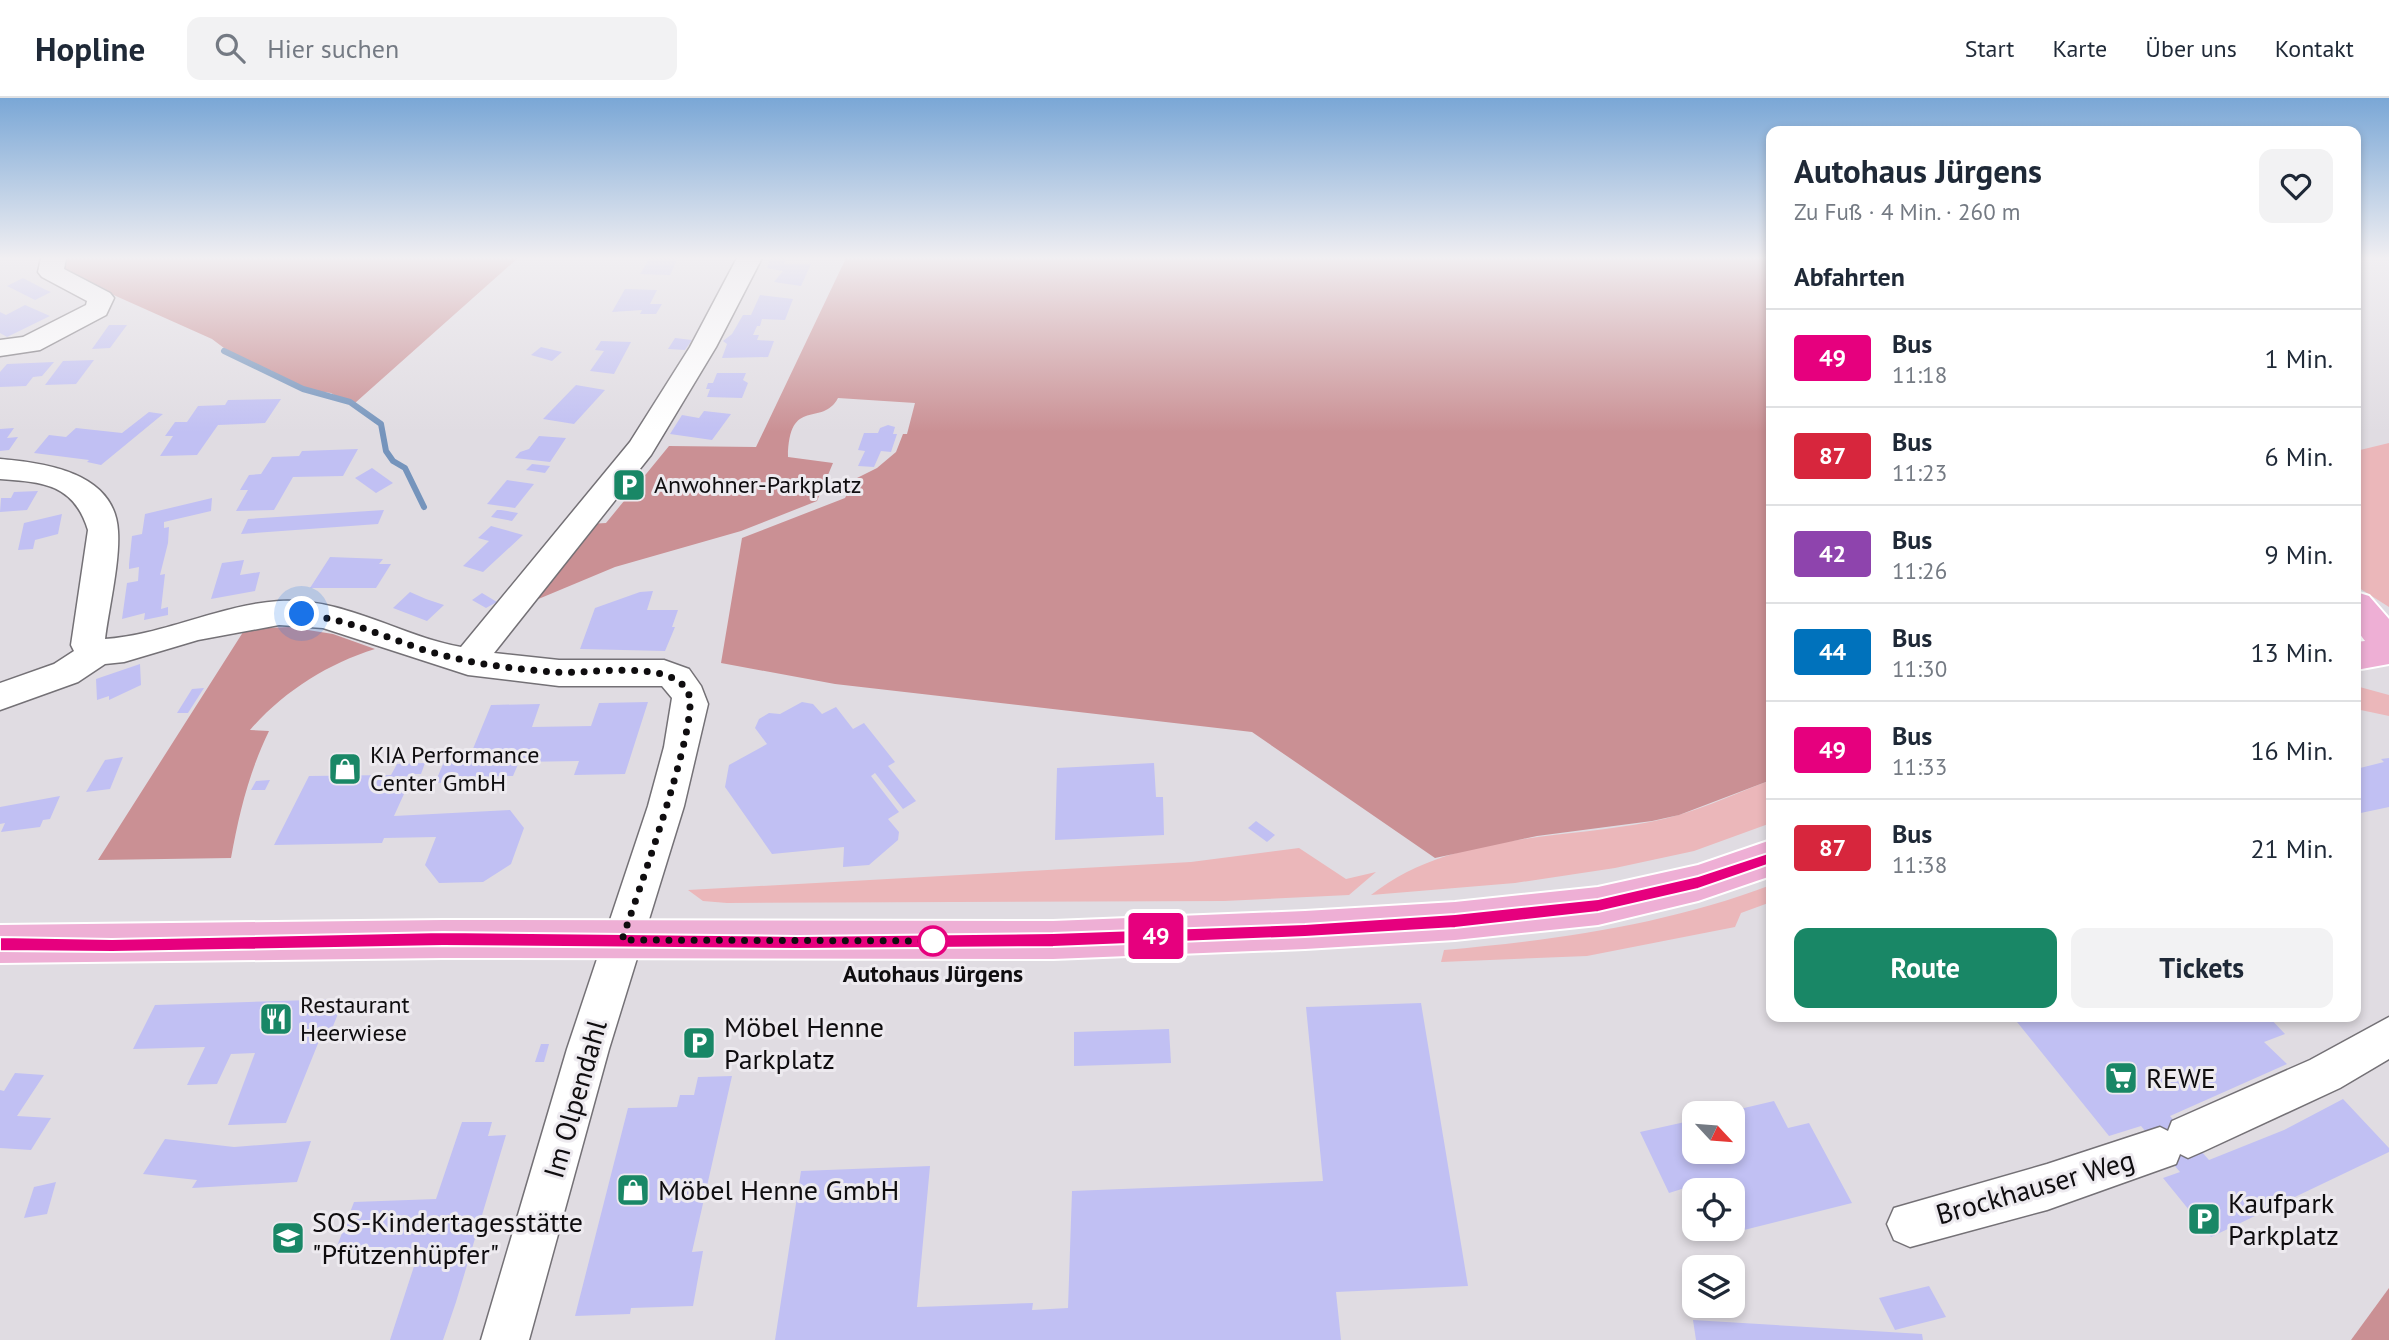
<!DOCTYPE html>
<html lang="de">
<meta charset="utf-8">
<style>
body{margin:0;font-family:"PT Sans",sans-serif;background:#f2f2f3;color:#1f2937;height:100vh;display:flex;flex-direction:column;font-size:26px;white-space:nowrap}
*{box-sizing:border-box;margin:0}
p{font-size:23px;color:#747a83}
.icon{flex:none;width:38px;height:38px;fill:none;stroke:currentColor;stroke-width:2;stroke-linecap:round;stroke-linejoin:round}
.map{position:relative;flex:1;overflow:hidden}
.side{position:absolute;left:1766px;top:28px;width:595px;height:896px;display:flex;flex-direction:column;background:#fff;border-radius:14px;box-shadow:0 4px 10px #0003}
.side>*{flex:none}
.badge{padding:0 14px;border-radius:5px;font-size:24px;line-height:46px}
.needle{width:46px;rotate:116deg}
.tools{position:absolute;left:1682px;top:1003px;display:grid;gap:14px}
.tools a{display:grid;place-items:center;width:63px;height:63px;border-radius:14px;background:#fff;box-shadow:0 4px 10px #0003;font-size:35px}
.you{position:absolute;width:35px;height:35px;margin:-18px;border:5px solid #fff;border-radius:50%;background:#1a73e8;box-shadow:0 0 0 10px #1a73e833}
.map>.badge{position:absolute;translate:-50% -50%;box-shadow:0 0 0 4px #fff}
h2{padding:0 28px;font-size:26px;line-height:63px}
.round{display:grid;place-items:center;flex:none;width:74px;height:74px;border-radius:14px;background:#f2f2f3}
.headline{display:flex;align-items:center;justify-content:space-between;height:119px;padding:0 28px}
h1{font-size:33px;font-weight:800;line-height:52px}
.primary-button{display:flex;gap:14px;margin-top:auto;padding:14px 28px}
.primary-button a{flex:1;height:80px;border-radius:14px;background:#198766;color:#fff;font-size:28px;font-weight:800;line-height:80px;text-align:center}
.primary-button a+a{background:#f2f2f3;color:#1f2937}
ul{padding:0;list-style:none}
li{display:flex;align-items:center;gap:21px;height:98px;padding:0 28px;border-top:2px solid #e0e1e3}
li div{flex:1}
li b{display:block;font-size:26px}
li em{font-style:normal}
li .badge{min-width:77px;font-weight:700;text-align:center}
header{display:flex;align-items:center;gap:42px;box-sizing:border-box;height:98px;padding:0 35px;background:#fff;border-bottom:2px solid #e0e1e3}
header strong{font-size:33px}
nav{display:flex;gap:38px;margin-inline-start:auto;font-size:24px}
.search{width:490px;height:63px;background:#f2f2f3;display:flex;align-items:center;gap:18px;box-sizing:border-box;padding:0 24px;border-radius:14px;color:#747a83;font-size:26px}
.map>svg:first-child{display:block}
.green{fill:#ebb7ba}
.forest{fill:#ca9094}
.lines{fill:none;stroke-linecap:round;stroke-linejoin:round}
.stream{stroke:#7594bc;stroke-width:6}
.building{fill:#c1c0f3}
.minor-casing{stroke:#747176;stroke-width:3}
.major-casing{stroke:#fff;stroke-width:4}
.minor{fill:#fff;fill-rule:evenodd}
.major{fill:#eeafd5;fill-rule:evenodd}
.line{fill:#e6007e;stroke:#fff;stroke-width:2}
.walk{stroke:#0f0d0f;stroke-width:7;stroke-dasharray:0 12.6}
.stop-dot{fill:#fff;stroke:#e6007e;stroke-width:3.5}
.labels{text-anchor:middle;stroke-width:6;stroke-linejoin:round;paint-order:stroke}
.poi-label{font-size:24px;fill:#0f0d0f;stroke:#edeaef;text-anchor:start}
.stop-label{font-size:24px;font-weight:bold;fill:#0f0d0f;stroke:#edeaef}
.near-poi-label{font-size:28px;fill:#0f0d0f;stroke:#edeaef;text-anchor:start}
.near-street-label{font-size:28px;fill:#0f0d0f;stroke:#edeaef}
</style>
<header>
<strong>Hopline</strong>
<div class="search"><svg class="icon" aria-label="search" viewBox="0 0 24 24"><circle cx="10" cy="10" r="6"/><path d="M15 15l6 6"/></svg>Hier suchen</div>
<nav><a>Start</a><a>Karte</a><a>Über uns</a><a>Kontakt</a></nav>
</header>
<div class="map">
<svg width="2389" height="1242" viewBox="0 0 2389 1242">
<rect width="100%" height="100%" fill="#e0dce2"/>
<!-- green -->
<g class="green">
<polygon points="2389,345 2389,509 2356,488 2356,353"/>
<polygon points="2356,588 2389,597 2389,618 2356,611"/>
<path d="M1771 682V725L1694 753 1615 770 1515 785 1371 797C1450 735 1556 742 1650 724 1692 716 1732 697 1771 682Z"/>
<polygon points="1299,750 1346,781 1376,774 1349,797 1224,803 727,805 703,803 688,792 1191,764"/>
<path d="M1771 787V804L1741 815 1735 829 1587 858 1441 864 1444 852C1556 842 1665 827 1771 787Z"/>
</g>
<!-- forest -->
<g class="forest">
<polygon points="66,160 518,160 355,305 341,301 331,295 308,292 278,279 272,273 240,262 212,241 60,173"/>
<path d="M846 160H1771V682L1679 717 1652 723 1537 738 1435 760 1252 634 835 586 721 565 742 440 845 400 855 381 877 370 896 354 903 336H907L915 305 838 300C822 330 789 297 788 359L833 365 817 403 741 433 615 469 524 507 589 426 606 425 669 348 756 349Z"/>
<path d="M289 529 333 536 375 551C327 566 283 594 250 632L269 633C249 674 239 716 231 760L98 762 245 531Z"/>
<polygon points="2389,1190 2389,1242 2351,1242"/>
</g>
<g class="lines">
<!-- stream -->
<polyline class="stream" points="224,253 303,291 350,304 381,326 386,353 393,363 405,370 424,409"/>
</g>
<!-- building -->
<g class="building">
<polygon points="650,160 678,160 670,177 640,176"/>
<polygon points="771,160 786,160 784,166 811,166 801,188 774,184 783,173 767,170"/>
<polygon points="23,180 44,191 51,194 35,202 7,188"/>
<polygon points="625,191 657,192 650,206 662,206 656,216 640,216 642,212 612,214"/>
<polygon points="760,197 793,201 785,222 762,221 760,228 757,228 753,237 759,237 757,242 774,243 768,259 722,260 727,246 723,243 732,236 743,217 751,217"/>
<polygon points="25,207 50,218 7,239 0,235 0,214 6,217"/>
<polygon points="109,227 127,227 110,250 92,251"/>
<polygon points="675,240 692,242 685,252 668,251"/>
<polygon points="601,243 631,244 614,276 590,273 604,253 595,252"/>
<polygon points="541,249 562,254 552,263 531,257"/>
<polygon points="94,262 76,286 45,287 63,263"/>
<polygon points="54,264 42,278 33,279 26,288 0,289 0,274 7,266"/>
<polygon points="717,275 746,275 743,282 748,285 742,300 707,299 710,291 706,291 708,285 713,285"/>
<polygon points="576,287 605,292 574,326 543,321"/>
<polygon points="281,301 265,325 218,327 197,357 160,358 173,338 165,338 175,324 187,324 198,308 225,307 228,302"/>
<polygon points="704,313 731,316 712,342 670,336 682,317 699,320"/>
<polygon points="149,314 163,316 101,367 87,364 89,362 34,355 49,337 66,339 76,330 122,335"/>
<polygon points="888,327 895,329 893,336 897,336 891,354 881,353 874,369 858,368 865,353 858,352 864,335 878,335 880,330"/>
<polygon points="14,330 7,340 18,339 9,352 0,353 0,331"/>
<polygon points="539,338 566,340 550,364 515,360 520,354 529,351"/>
<polygon points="358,351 343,378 293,379 274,412 236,413 248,392 240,392 249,377 261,376 272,359 299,358 302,353"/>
<polygon points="532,366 550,368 545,375 526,372"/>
<polygon points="372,370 393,385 376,395 355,380"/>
<polygon points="507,382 534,386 515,410 487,406"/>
<polygon points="38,393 27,412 0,414 1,400 11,400 14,394"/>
<polygon points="212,400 211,413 164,424 164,430 169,429 168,445 160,477 165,476 161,511 168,509 168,517 144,522 145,515 122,521 127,485 138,483 139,469 129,471 129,466 132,438 142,436 145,416"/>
<polygon points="384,412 378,426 241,436 248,421"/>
<polygon points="497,412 501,412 518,415 512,423 491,419"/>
<polygon points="62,416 58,436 35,442 33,451 18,452 24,425"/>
<polygon points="491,428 523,437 483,474 463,468 489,443 478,440"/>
<polygon points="330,459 383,461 379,466 391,466 376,490 310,490"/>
<polygon points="244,462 240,477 260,474 255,493 211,501 222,465"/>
<polygon points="653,493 647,512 678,512 672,529 675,529 665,553 580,551 595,510 640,494"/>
<polygon points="410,494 426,501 444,507 427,523 393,510"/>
<polygon points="482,495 497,504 486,510 472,502"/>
<polygon points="140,566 141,587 109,602 109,598 97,602 96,581"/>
<polygon points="204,590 188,615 177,615 192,591"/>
<polygon points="648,604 625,676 574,677 579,663 519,664 513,678 462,679 460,684 435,685 446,659 470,658 491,607 540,606 532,629 591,628 599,605"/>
<polygon points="802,604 813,606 822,616 836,609 853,631 864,625 895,664 888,668 916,703 903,711 875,675 871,678 899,714 888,721 899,734 898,742 869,767 843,769 844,749 772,756 725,689 729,667 767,646 755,630 759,621 769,615 780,616"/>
<polygon points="123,659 110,691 86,694 105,662"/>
<polygon points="2389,660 2389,709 2356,716 2356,671 2384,664 2381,661"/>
<polygon points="425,665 421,676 413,676 394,718 510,712 524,730 511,766 483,784 439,785 425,767 436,739 384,740 382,745 274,747 309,678 391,677 397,666"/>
<polygon points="1154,665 1156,699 1163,699 1164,737 1055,742 1057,670"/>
<polygon points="270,682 265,692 251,692 256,683"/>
<polygon points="60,698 50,721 43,722 40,729 1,734 5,725 0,726 0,709"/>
<polygon points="1256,723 1275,737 1267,744 1248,730"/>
<polygon points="344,901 329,938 321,938 286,1025 228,1027 255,955 231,956 217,986 187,987 205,949 133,951 155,907"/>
<polygon points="1421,905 1468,1188 1336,1194 1341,1242 775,1242 801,1073 930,1068 917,1209 1033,1205 1032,1212 1068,1210 1072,1093 1323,1083 1306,909"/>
<polygon points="2013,919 2269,919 2285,936 2264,944 2287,966 2170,1018 2209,1062 2284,1032 2343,1001 2389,1050 2389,1054 2211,1139 2163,1080 2180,1074 2141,1028 2109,1038"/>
<polygon points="1169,931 1171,965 1074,968 1074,934"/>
<polygon points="541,946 549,946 544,964 535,964"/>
<polygon points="15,975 44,977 17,1018 51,1020 31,1052 0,1050 0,992 4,993"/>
<polygon points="732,978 692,1154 703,1153 693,1208 631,1210 630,1216 575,1218 628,1010 677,1009 680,997 694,997 698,979"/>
<polygon points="1774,1003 1788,1030 1809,1025 1852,1105 1712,1140 1707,1130 1732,1130 1732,1092 1694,1092 1694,1102 1688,1089 1669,1095 1640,1034 1694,1022 1694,1054 1732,1054 1732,1015 1727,1014"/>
<polygon points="462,1024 492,1024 488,1038 506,1037 456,1204 443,1242 390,1242 419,1153 334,1156 354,1104 436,1101"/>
<polygon points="165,1041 234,1049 311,1043 297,1084 192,1090 197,1082 143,1076"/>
<polygon points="56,1084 47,1116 24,1120 34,1089"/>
<polygon points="1929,1188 1946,1219 1895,1232 1879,1200"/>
<polygon points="1693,1222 1922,1236 1923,1242 1696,1242"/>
</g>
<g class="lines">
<defs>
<g id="minor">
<polygon points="41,160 66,160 64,171 110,195 114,200 106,217 40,252 0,258 0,242 23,239 86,207 87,203 42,179 38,174"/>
<path d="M737 160H762L716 249 651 357 494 555 559 562H664L689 571 701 588 708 606 684 708 609 951 529 1242H481L567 951 648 708 664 649 672 600 662 588H559L468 577 323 530 279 527 198 542 124 564 105 566 78 584 0 612V585L54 566 74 553 71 547 88 432C74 386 43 384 0 381V361C45 365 115 374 118 433 120 464 109 509 105 541 164 537 219 507 279 503 343 499 400 538 461 549L630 344 690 249Z"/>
<polygon points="2389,919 2389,961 2340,990 2204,1053 2188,1060 2180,1056 2176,1066 2047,1112 1910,1149 1894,1142 1887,1126 1894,1110 2047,1066 2160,1029 2168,1033 2172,1023 2310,962"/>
</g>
<g id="major">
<polygon points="2356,494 2369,498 2389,521 2389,566 2356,572 2356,544 2365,543 2356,531"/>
<polygon points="1771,742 1771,778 1698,803 1598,827 1455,842 1305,851 1053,861 443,860 0,865 0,827 443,822 1053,823 1305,813 1455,804 1598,789 1698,767"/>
</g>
</defs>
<!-- minor casing -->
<use href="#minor" class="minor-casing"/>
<!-- major casing -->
<use href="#major" class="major-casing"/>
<!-- minor -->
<use href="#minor" class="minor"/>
<!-- major -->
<use href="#major" class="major"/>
</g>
<!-- sky -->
<linearGradient id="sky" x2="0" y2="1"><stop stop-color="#7aa7d6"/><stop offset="0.48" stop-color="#f1eff2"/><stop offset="1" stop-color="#f1eff2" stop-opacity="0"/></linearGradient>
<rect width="2389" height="334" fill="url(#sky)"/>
<!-- line -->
<polygon class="line" points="1771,754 1776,755 1776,764 1698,791 1598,814 1455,830 1305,839 1053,849 798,851 443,848 112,854 0,853 0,839 112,841 443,834 798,838 1053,835 1305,826 1455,816 1598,801 1698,778"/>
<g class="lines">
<!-- walk -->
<path class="walk" d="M302 516C346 521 383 538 424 552 467 565 511 571 555 574 588 577 676 559 689 597 699 627 635 803 622 842L940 843H933"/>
</g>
<!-- icons -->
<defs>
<symbol id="parking-square" viewBox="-11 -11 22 22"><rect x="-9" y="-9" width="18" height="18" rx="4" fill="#198766" stroke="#edeaef"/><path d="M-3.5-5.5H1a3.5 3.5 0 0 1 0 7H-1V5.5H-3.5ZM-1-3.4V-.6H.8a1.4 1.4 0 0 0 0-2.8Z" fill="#fff"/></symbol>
<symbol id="shop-square" viewBox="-11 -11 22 22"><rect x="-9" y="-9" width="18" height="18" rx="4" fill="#198766" stroke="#edeaef"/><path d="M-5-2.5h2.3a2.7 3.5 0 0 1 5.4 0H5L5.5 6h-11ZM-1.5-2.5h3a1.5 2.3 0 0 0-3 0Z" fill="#fff"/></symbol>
<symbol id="restaurant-square" viewBox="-11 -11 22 22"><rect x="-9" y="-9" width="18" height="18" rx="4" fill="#198766" stroke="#edeaef"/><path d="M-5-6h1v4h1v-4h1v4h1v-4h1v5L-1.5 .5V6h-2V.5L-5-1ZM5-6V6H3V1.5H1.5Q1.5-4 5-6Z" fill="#fff"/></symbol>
<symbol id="supermarket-square" viewBox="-11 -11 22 22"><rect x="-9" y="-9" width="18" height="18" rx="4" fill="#198766" stroke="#edeaef"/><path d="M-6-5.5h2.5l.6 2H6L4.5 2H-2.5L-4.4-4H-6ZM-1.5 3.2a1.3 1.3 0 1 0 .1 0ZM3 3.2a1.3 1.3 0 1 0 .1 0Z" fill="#fff"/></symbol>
<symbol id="school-square" viewBox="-11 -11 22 22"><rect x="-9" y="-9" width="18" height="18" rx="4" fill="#198766" stroke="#edeaef"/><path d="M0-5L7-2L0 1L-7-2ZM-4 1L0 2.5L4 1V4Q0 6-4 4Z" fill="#fff"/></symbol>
</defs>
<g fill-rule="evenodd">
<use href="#parking-square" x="610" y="368" width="38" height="38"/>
<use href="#shop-square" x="326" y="652" width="38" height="38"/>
<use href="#restaurant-square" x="257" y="902" width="38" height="38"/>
<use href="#parking-square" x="680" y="926" width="38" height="38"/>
<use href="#supermarket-square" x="2102" y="961" width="38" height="38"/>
<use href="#shop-square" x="614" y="1073" width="38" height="38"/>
<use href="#parking-square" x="2185" y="1102" width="38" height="38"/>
<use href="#school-square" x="269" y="1121" width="38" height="38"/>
</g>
<!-- markers -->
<circle class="stop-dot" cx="933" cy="843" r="14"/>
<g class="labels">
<!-- poi labels -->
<g class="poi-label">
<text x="654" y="395">Anwohner-Parkplatz</text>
<text x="370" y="665">KIA Performance<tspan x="370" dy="28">Center GmbH</tspan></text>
<text x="300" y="915">Restaurant<tspan x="300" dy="28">Heerwiese</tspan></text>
</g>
<!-- stop labels -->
<g class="stop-label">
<text x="933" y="884">Autohaus Jürgens</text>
</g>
<!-- near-poi labels -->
<g class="near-poi-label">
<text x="724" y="939">Möbel Henne<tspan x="724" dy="32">Parkplatz</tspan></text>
<text x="2146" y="990">REWE</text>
<text x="658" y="1102">Möbel Henne GmbH</text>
<text x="2228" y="1115">Kaufpark<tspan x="2228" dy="32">Parkplatz</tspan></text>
<text x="312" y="1134">SOS-Kindertagesstätte<tspan x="312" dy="32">"Pfützenhüpfer"</tspan></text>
</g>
<!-- near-street labels -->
<g class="near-street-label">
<text transform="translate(575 1001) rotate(-74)" y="10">Im Olpendahl</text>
<text transform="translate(2035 1089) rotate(-16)" y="10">Brockhauser Weg</text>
</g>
</g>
</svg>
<div class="tools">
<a><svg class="needle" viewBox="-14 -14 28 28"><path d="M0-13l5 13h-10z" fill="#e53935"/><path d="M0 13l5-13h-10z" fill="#747a83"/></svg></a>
<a><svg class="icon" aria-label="locate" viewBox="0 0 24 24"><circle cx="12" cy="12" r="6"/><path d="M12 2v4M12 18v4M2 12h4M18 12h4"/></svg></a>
<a><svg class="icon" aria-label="layers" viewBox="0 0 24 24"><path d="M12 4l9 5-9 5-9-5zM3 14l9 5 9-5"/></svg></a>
</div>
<div class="you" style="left:302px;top:516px"></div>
<b class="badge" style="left:1156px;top:838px;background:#e6007e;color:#fff">49</b>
<section class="side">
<div class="headline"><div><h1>Autohaus Jürgens</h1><p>Zu Fuß · 4 Min. · 260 m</p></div><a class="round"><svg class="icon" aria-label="heart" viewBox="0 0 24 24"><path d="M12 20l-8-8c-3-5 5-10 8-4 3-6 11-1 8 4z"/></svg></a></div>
<h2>Abfahrten</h2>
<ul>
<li><span class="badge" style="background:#e6007e;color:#fff">49</span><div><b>Bus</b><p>11:18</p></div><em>1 Min.</em></li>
<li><span class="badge" style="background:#d7263d;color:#fff">87</span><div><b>Bus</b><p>11:23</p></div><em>6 Min.</em></li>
<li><span class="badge" style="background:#8e44ad;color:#fff">42</span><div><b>Bus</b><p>11:26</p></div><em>9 Min.</em></li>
<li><span class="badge" style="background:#0072bc;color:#fff">44</span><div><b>Bus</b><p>11:30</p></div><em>13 Min.</em></li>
<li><span class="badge" style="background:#e6007e;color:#fff">49</span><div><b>Bus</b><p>11:33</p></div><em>16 Min.</em></li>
<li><span class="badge" style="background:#d7263d;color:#fff">87</span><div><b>Bus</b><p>11:38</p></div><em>21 Min.</em></li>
</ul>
<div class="primary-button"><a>Route</a><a>Tickets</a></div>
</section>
</div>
